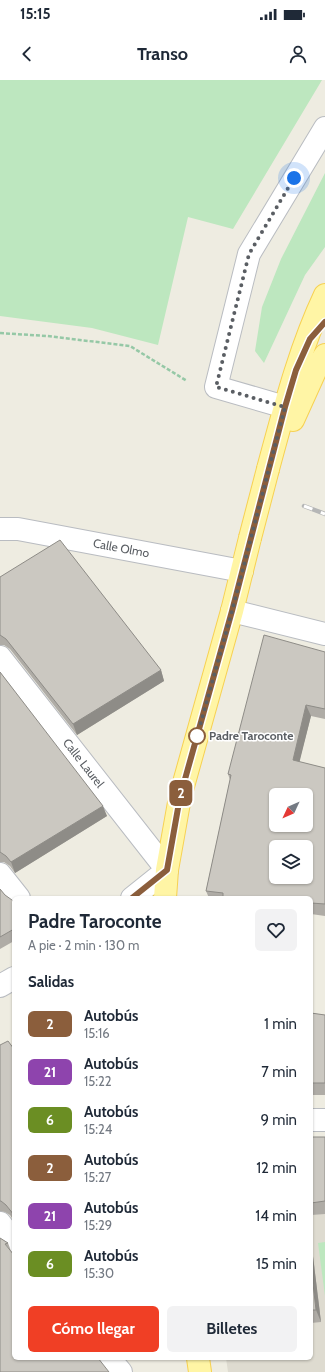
<!DOCTYPE html>
<html lang="es">
<meta charset="utf-8">
<style>
body{margin:0;font-family:Cabin,sans-serif;background:#f2f2f3;color:#1f2937;height:100vh;display:flex;flex-direction:column;font-size:15px;white-space:nowrap}
*{box-sizing:border-box;margin:0}
p{font-size:13px;color:#747a83}
.icon{flex:none;width:22px;height:22px;fill:none;stroke:currentColor;stroke-width:2;stroke-linecap:round;stroke-linejoin:round}
.map{position:relative;flex:1;overflow:hidden}
.panel{position:absolute;left:12px;top:816px;width:301px;height:464px;display:flex;flex-direction:column;background:#fff;border-radius:6px;box-shadow:0 1px 3px #0004}
.panel>*{flex:none}
.badge{padding:0 8px;border-radius:6px;font-size:14px;line-height:26px}
.needle{width:26px;rotate:226deg}
.buttons{position:absolute;left:269px;top:708px;display:grid;gap:8px}
.buttons a{display:grid;place-items:center;width:44px;height:44px;border-radius:6px;background:#fff;box-shadow:0 1px 3px #0004;font-size:20px}
.you{position:absolute;width:20px;height:20px;margin:-10px;border:3px solid #fff;border-radius:50%;background:#1a73e8;box-shadow:0 0 0 6px #1a73e833}
.map>.badge{position:absolute;translate:-50% -50%;box-shadow:0 0 0 2px #fff}
h2{padding:0 16px;font-size:15px;line-height:36px}
.round{display:grid;place-items:center;flex:none;width:42px;height:42px;border-radius:6px;background:#f2f2f3}
.headline{display:flex;align-items:center;justify-content:space-between;height:68px;padding:0 16px}
h1{font-size:19px;font-weight:700;line-height:30px}
.cta{display:flex;gap:8px;margin-top:auto;padding:8px 16px}
.cta a{flex:1;height:46px;border-radius:6px;background:#f03f25;color:#fff;font-size:16px;font-weight:700;line-height:46px;text-align:center}
.cta a+a{background:#f2f2f3;color:#1f2937}
ul{padding:0;list-style:none}
li{display:flex;align-items:center;gap:12px;height:48px;padding:0 16px}
li div{flex:1}
li b{display:block;font-size:15px}
li em{font-style:normal}
li .badge{min-width:44px;font-weight:700;text-align:center}
.status{display:flex;justify-content:space-between;align-items:center;height:28px;padding:0 20px;background:#fff;direction:ltr}
.status svg{height:11px;fill:currentColor}
header{display:flex;justify-content:space-between;align-items:center;height:52px;padding:0 16px;background:#fff;font-size:18px;font-weight:700}
.map>svg:first-child{display:block}
.education{fill:#dedbd0}
.green{fill:#bde7bf}
.lines{fill:none;stroke-linecap:round;stroke-linejoin:round}
.minor-casing{stroke:#b9bcc1;stroke-width:24}
.major-casing{stroke:#f7d151;stroke-width:24}
.path{stroke:#95c8a6;stroke-width:2.5;stroke-dasharray:4 2;stroke-linecap:butt}
.minor{stroke:#fff;stroke-width:22}
.major{stroke:#fff5a5;stroke-width:22}
.rail-casing{stroke:#b5b6b6;stroke-width:4.5}
.rail{stroke:#fff;stroke-width:3;stroke-dasharray:9;stroke-linecap:butt}
.major-bridge-casing{stroke:#f7d151;stroke-width:24;stroke-linecap:butt}
.major-bridge{stroke:#fff5a5;stroke-width:22}
.wall{fill:#afaca6}
.shaded-wall{fill:#8e8c87}
.building{fill:#cbc8c1;stroke:#8e8c87;fill-rule:evenodd}
.line-casing{stroke:#fff;stroke-width:9}
.line{stroke:#8b5e3c;stroke-width:6}
.walk{stroke:#5a5e63;stroke-width:4;stroke-dasharray:0 7.2}
.stop-dot{fill:#fff;stroke:#8b5e3c;stroke-width:2}
.labels{text-anchor:middle;stroke-width:3;stroke-linejoin:round;paint-order:stroke}
.street-label{font-size:12px;fill:#5a5e63;stroke:#fff}
.stop-label{font-size:12px;font-weight:bold;fill:#5a5e63;stroke:#fff;text-anchor:start}
</style>
<div class="status"><b>15:15</b><svg viewBox="0 0 49 12"><path d="M0 12V9h3v3zM5 12V6h3v6zM10 12V3h3v9zM15 12V0h3v12zM26 1h20v11H26zM47 4h2v5h-2z"/></svg></div>
<header><svg class="icon" aria-label="back" viewBox="0 0 24 24"><path d="M15 5l-7 7 7 7"/></svg>Transo<svg class="icon" aria-label="person" viewBox="0 0 24 24"><circle cx="12" cy="8" r="4"/><path d="M4 21q1-7 8-7t8 7"/></svg></header>
<div class="map">
<svg width="325" height="1292" viewBox="0 0 325 1292">
<rect width="100%" height="100%" fill="#eeece1"/>
<!-- education -->
<polygon class="education" points="311,1066 325,1066 325,1292 228,1292 226,1278 311,1278"/>
<!-- green -->
<g class="green">
<polygon points="0,0 322,0 233,149 188,137 158,265 92,248 0,236"/>
<polygon points="325,93 325,167 305,195 264,283 255,271 262,227 281,179"/>
<polygon points="325,1162 325,1216 318,1163"/>
</g>
<g class="lines">
<defs>
<g id="minor">
<polyline points="285,327 216,307 249,174 325,48"/>
<path id="s1" d="M0 449H18L242 491"/>
<polyline points="232,531 325,554"/>
<path id="s2" d="M0 577 167 790 132 818"/>
<polyline points="0,794 19,818"/>
<polyline points="0,906 14,898"/>
<polyline points="311,1040 325,1040"/>
<polyline points="0,1143 14,1161"/>
<polyline points="109,1278 121,1292"/>
</g>
<g id="major">
<polyline points="293,340 317,287 325,275"/>
<path d="M268 389C284 330 299 270 325 215"/>
<polyline points="165,818 167,790 180,717 232,531 250,458"/>
<polyline points="198,1278 200,1292"/>
</g>
</defs>
<!-- minor casing -->
<use href="#minor" class="minor-casing"/>
<!-- major casing -->
<use href="#major" class="major-casing"/>
<!-- path -->
<polyline class="path" points="0,253 47,256 130,266 187,301"/>
<!-- minor -->
<use href="#minor" class="minor"/>
<!-- major -->
<use href="#major" class="major"/>
<defs>
<polyline id="rail" points="304,426 325,434"/>
</defs>
<!-- rail casing -->
<use href="#rail" class="rail-casing"/>
<!-- rail -->
<use href="#rail" class="rail"/>
<defs>
<polyline id="major-bridge" points="250,458 268,389"/>
</defs>
<!-- major-bridge casing -->
<use href="#major-bridge" class="major-bridge-casing"/>
<!-- major-bridge -->
<use href="#major-bridge" class="major-bridge"/>
</g>
<!-- wall -->
<g class="wall">
<polygon points="0,497 161,590 164,601 77,655 10,569 4,565 0,565"/>
<polygon points="325,572 325,639 311,636 299,682 325,688 325,836 311,834 311,818 209,818 206,811 230,700 228,694"/>
<polygon points="0,592 107,736 15,793 10,786 4,782 0,782"/>
<polygon points="0,809 5,815 14,822 14,861 0,869"/>
<polygon points="311,933 325,935 325,1015 311,1015"/>
<polygon points="0,965 14,969 14,1141 10,1135 5,1132 0,1131"/>
<polygon points="311,1057 325,1057 325,1134 311,1135"/>
<polygon points="0,1158 8,1163 11,1171"/>
<polygon points="311,1160 321,1242 311,1243"/>
</g>
<!-- shaded-wall -->
<g class="shaded-wall">
<polygon points="161,590 164,601 77,655 73,644"/>
<polygon points="306,625 311,636 297,692 293,680"/>
<polygon points="103,726 107,736 15,793 11,782"/>
<polygon points="311,1160 321,1242 316,1230 311,1186"/>
</g>
<!-- building -->
<g class="building">
<polygon points="60,460 161,590 73,644 6,559 0,555 0,497"/>
<path d="M264 555 325 572V629L306 625 293 680 325 688V824L311 823V818H223V813L206 811 231 695 228 694ZM276 715H306V745H276ZM276 767H306V797H276Z"/>
<polygon points="0,592 103,726 11,782 6,776 0,772"/>
<polygon points="0,809 5,815 12,820 14,822 14,849 0,857"/>
<polygon points="311,933 325,935 325,1003 311,1003"/>
<polygon points="8,961 14,969 14,1135 6,1125 1,1121 0,1121 0,965"/>
<polygon points="311,1057 325,1057 325,1121 311,1123"/>
<polygon points="0,1158 8,1163 5,1164 14,1175 14,1278 98,1278 109,1292 0,1292"/>
<polygon points="311,1186 316,1230 311,1230"/>
</g>
<g class="lines">
<defs>
<polyline id="line" points="132,818 167,790 180,717 232,531 285,327 296,290 310,259 325,242"/>
</defs>
<!-- line casing -->
<use href="#line" class="line-casing"/>
<!-- line -->
<use href="#line" class="line"/>
<!-- walk -->
<polyline class="walk" points="197,656 196,660 232,531 285,327 216,307 249,174 294,98"/>
</g>
<!-- markers -->
<circle class="stop-dot" cx="197" cy="656" r="8"/>
<g class="labels">
<!-- street labels -->
<g class="street-label">
<text dy="4" stroke="none"><textPath href="#s1" startOffset="123">Calle Olmo</textPath></text>
<text dy="4" stroke="none"><textPath href="#s2" startOffset="135">Calle Laurel</textPath></text>
</g>
<!-- stop labels -->
<g class="stop-label">
<text x="209" y="660">Padre Taroconte</text>
</g>
</g>
</svg>
<div class="buttons">
<a><svg class="needle" viewBox="-14 -14 28 28"><path d="M0-13l5 13h-10z" fill="#e53935"/><path d="M0 13l5-13h-10z" fill="#747a83"/></svg></a>
<a><svg class="icon" aria-label="layers" viewBox="0 0 24 24"><path d="M12 4l9 5-9 5-9-5zM3 14l9 5 9-5"/></svg></a>
</div>
<div class="you" style="left:294px;top:98px"></div>
<b class="badge" style="left:181px;top:713px;background:#8b5e3c;color:#fff">2</b>
<section class="panel">
<div class="headline"><div><h1>Padre Taroconte</h1><p>A pie · 2 min · 130 m</p></div><a class="round"><svg class="icon" aria-label="heart" viewBox="0 0 24 24"><path d="M12 20l-8-8c-3-5 5-10 8-4 3-6 11-1 8 4z"/></svg></a></div>
<h2>Salidas</h2>
<ul>
<li><span class="badge" style="background:#8b5e3c;color:#fff">2</span><div><b>Autobús</b><p>15:16</p></div><em>1 min</em></li>
<li><span class="badge" style="background:#8e44ad;color:#fff">21</span><div><b>Autobús</b><p>15:22</p></div><em>7 min</em></li>
<li><span class="badge" style="background:#6b8e23;color:#fff">6</span><div><b>Autobús</b><p>15:24</p></div><em>9 min</em></li>
<li><span class="badge" style="background:#8b5e3c;color:#fff">2</span><div><b>Autobús</b><p>15:27</p></div><em>12 min</em></li>
<li><span class="badge" style="background:#8e44ad;color:#fff">21</span><div><b>Autobús</b><p>15:29</p></div><em>14 min</em></li>
<li><span class="badge" style="background:#6b8e23;color:#fff">6</span><div><b>Autobús</b><p>15:30</p></div><em>15 min</em></li>
</ul>
<div class="cta"><a>Cómo llegar</a><a>Billetes</a></div>
</section>
</div>
